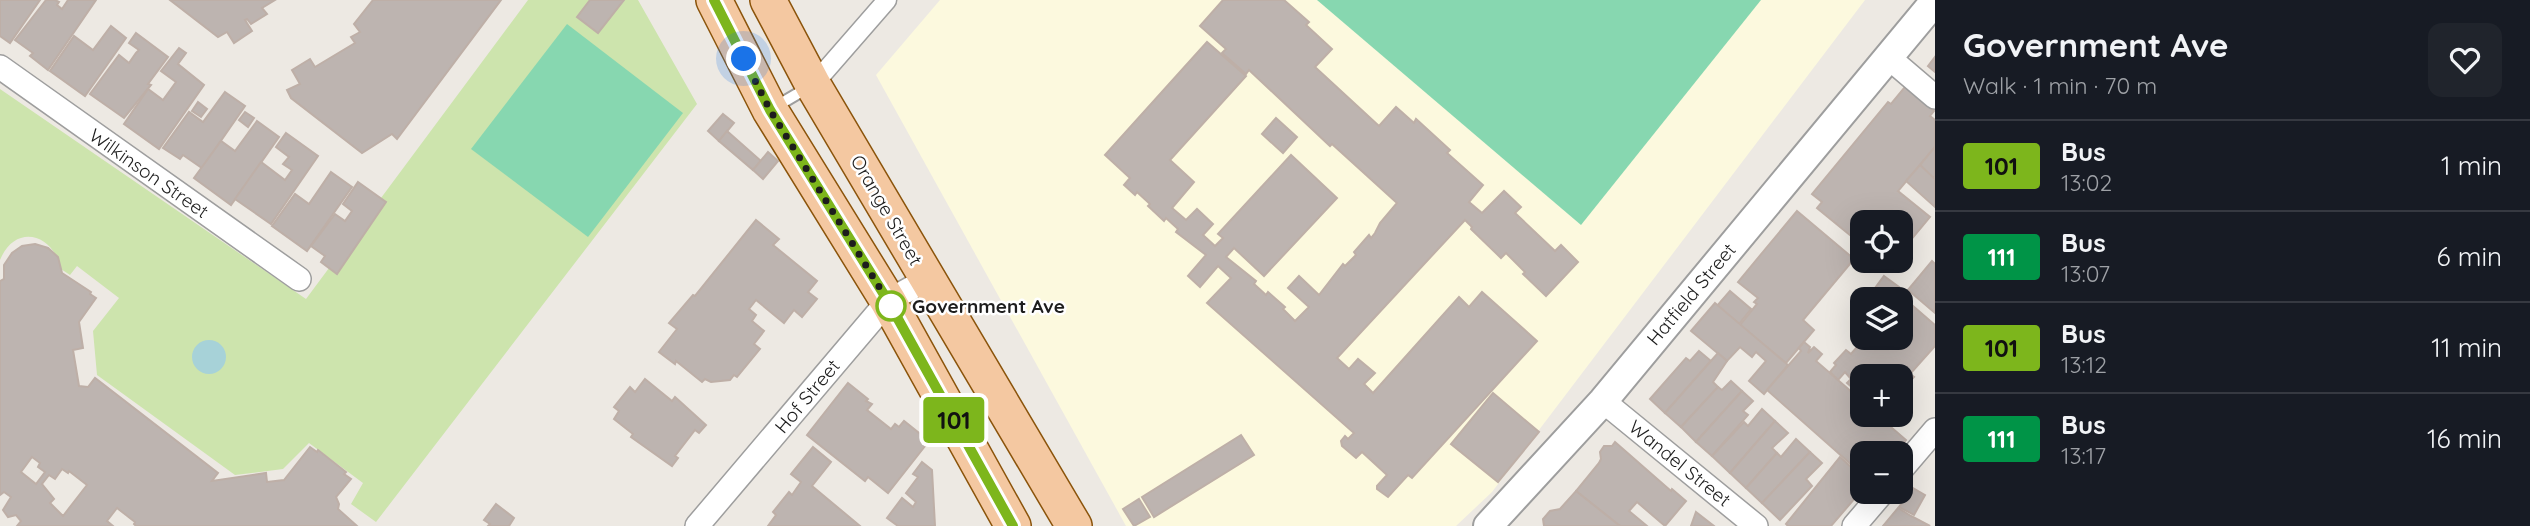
<!DOCTYPE html>
<meta charset="utf-8">
<style>
body{margin:0;font-family:Quicksand,sans-serif;background:#20242c;color:#f1f3f6;height:100vh;display:flex;flex-direction:column;font-size:26px;white-space:nowrap}
*{box-sizing:border-box;margin:0}
p{font-size:23px;color:#9ea1a6}
.icon{flex:none;width:38px;height:38px;fill:none;stroke:currentColor;stroke-width:2;stroke-linecap:round;stroke-linejoin:round}
.map{position:relative;flex:1;overflow:hidden}
.panel{display:flex;flex-direction:column;background:#171b24;width:595px}
.panel>*{flex:none}
.badge{padding:0 14px;border-radius:5px;font-size:24px;line-height:46px}
.buttons{position:absolute;left:1850px;top:210px;display:grid;gap:14px}
.buttons a{display:grid;place-items:center;width:63px;height:63px;border-radius:14px;background:#171b24;box-shadow:0 7px 28px #0002;font-size:35px}
.you{position:absolute;width:35px;height:35px;margin:-18px;border:5px solid #fff;border-radius:50%;background:#1a73e8;box-shadow:0 0 0 10px #1a73e833}
.map>.badge{position:absolute;translate:-50% -50%;box-shadow:0 0 0 4px #fff}
.round{display:grid;place-items:center;flex:none;width:74px;height:74px;border-radius:14px;background:#20242c}
.headline{display:flex;align-items:center;justify-content:space-between;height:119px;padding:0 28px}
h1{font-size:33px;font-weight:800;line-height:52px}
ul{padding:0;list-style:none}
li{display:flex;align-items:center;gap:21px;height:91px;padding:0 28px;border-top:2px solid #363941}
li div{flex:1}
li b{display:block;font-size:26px}
li em{font-style:normal}
li .badge{min-width:77px;font-weight:700;text-align:center}
main{display:flex;flex:1;min-height:0}
.map>svg:first-child{display:block}
.education{fill:#fcf9de}
.grass{fill:#cde4ad}
.pitch{fill:#87d7b0}
.water{fill:#a7d2d8}
.building{fill:#bdb4b0;stroke:#beafa7;stroke-width:2;fill-rule:evenodd}
.lines{fill:none;stroke-linecap:round;stroke-linejoin:round}
.service-casing{stroke:#9e9e9e;stroke-width:14}
.pedestrian-casing{stroke:#9e9e9e;stroke-width:21}
.minor-casing{stroke:#9e9e9e;stroke-width:26}
.tertiary-casing{stroke:#9e9e9e;stroke-width:32}
.primary-casing{stroke:#8b540b;stroke-width:38}
.service{stroke:#fff;stroke-width:10}
.pedestrian{stroke:#fff;stroke-width:18}
.minor{stroke:#fff;stroke-width:23}
.tertiary{stroke:#fff;stroke-width:28}
.primary{stroke:#f4c8a1;stroke-width:35}
.line-casing{stroke:#fff;stroke-width:16}
.line{stroke:#7db61c;stroke-width:10}
.walk{stroke:#1d1d1d;stroke-width:7;stroke-dasharray:0 12.6}
.stop-dot{fill:#fff;stroke:#7db61c;stroke-width:3.5}
.labels{text-anchor:middle;stroke-width:5;stroke-linejoin:round;paint-order:stroke}
.street-label{font-size:19px;fill:#1d1d1d;stroke:#fff}
.stop-label{font-size:19px;font-weight:bold;fill:#1d1d1d;stroke:#fff;text-anchor:start}
</style>
<main>
<div class="map">
<svg width="1935" height="526" viewBox="0 0 1935 526">
<rect width="100%" height="100%" fill="#ede9e3"/>
<!-- education -->
<polygon class="education" points="940,0 1865,0 1492,492 1456,526 1126,526 876,75"/>
<!-- grass -->
<path class="grass" d="M528 0H638L697 104 376 522 351 504 363 483 309 443 283 469 235 475 97 375 93 331 119 298 77 266 70 275 61 269C53 233 15 223 0 260V89L306 299Z"/>
<!-- pitch -->
<g class="pitch">
<polygon points="1317,0 1761,0 1581,225"/>
<polygon points="567,24 683,113 588,237 471,149"/>
</g>
<!-- water -->
<circle class="water" cx="209" cy="357" r="17"/>
<!-- building -->
<g class="building">
<polygon points="0,0 40,0 10,43 0,36"/>
<polygon points="46,0 55,0 59,2 57,5 62,9 68,0 96,0 48,70 30,56 33,53 15,40"/>
<polygon points="170,0 275,0 262,8 267,14 251,24 247,19 245,20 252,31 234,43 227,32 218,37"/>
<polygon points="373,0 501,0 397,139 392,134 362,153 291,98 287,90 300,84 292,70 310,59 315,67 355,43 351,37 360,32 354,24"/>
<polygon points="590,0 624,0 598,33 577,17"/>
<polygon points="1223,0 1284,0 1309,22 1306,25 1332,49 1315,67 1379,126 1396,107 1414,123 1416,119 1450,150 1447,153 1483,185 1469,202 1482,213 1504,191 1521,207 1515,213 1555,251 1561,245 1578,262 1546,296 1523,274 1525,272 1506,253 1501,258 1471,229 1472,227 1465,220 1337,358 1349,369 1358,359 1375,373 1364,384 1373,393 1459,297 1469,307 1482,292 1537,341 1412,478 1408,475 1388,497 1377,489 1377,486 1387,475 1362,452 1356,458 1342,446 1341,441 1345,436 1348,439 1354,433 1207,303 1231,278 1218,266 1200,287 1188,276 1206,255 1176,232 1178,229 1166,218 1164,221 1148,206 1150,204 1137,192 1135,195 1124,185 1130,178 1105,155 1207,42 1246,76 1170,160 1194,182 1172,208 1186,220 1197,209 1213,224 1203,235 1215,246 1223,238 1218,234 1291,155 1337,198 1264,276 1234,248 1226,257 1256,281 1254,284 1266,295 1268,292 1285,307 1283,309 1295,321 1309,307 1288,288 1299,276 1319,295 1343,264 1345,266 1356,255 1354,252 1369,235 1371,238 1375,233 1380,223 1397,203 1332,144 1330,146 1249,70 1246,74 1222,53 1226,49 1200,26"/>
<polygon points="111,26 126,38 85,96 50,71 74,36 93,50"/>
<polygon points="136,33 168,57 148,84 151,85 124,118 90,94 119,55 129,63 136,53 139,50 129,43"/>
<polygon points="179,48 186,53 178,64 204,85 159,149 124,124 148,89 163,100 176,82 161,71"/>
<polygon points="1935,57 1935,72 1928,66"/>
<polygon points="1905,87 1934,111 1930,116 1935,120 1935,147 1898,191 1930,217 1900,253 1900,222 1862,222 1862,245 1817,208 1822,202 1812,194 1888,102 1891,104"/>
<polygon points="225,92 245,106 202,168 183,155 180,159 163,148 189,112 203,122"/>
<polygon points="198,102 207,109 201,117 192,111"/>
<polygon points="245,112 254,118 248,127 239,120"/>
<polygon points="723,114 734,123 719,141 708,131"/>
<polygon points="1276,118 1297,137 1283,153 1262,134"/>
<polygon points="257,121 279,137 231,205 194,178 221,141 235,151"/>
<polygon points="727,131 761,161 753,170 719,141"/>
<polygon points="286,133 318,156 271,224 235,199 261,162 285,180 292,170 283,164 289,157 276,147"/>
<polygon points="1935,147 1935,176 1933,178 1920,165"/>
<polygon points="768,152 778,161 763,179 753,170"/>
<polygon points="1920,165 1935,179 1935,207 1906,181"/>
<polygon points="331,172 352,187 307,251 272,226 295,194 309,204"/>
<polygon points="358,182 386,202 337,274 321,262 325,256 311,246 335,214 345,221 352,211 343,204"/>
<polygon points="1797,211 1854,259 1803,320 1814,330 1786,363 1740,325 1757,304 1754,302 1758,298 1738,282"/>
<polygon points="756,220 779,239 773,245 817,281 808,292 817,299 802,317 794,310 784,323 756,300 749,309 756,315 752,321 764,331 754,344 760,349 737,377 734,375 730,380 711,382 705,379 702,382 676,361 675,364 659,352 677,329 669,323 693,295 695,296"/>
<path d="M35 244 48 248 58 257 62 273 91 292 90 294 96 298 79 322 83 348 73 350 79 386 88 387 95 378 218 473 212 481 266 473 267 482 284 480 310 447 317 452 318 450 346 472 344 474 351 479 336 497 339 504 338 509 357 526H136L134 524 135 522 117 508 107 521 113 526H17L21 521 16 515 8 517 3 510 11 497 4 492 0 495V281L4 279V265L12 253 22 246ZM32 457 40 463 38 467 45 472 36 484 21 472ZM62 469 68 473 69 471 87 485 63 516 50 503 54 499 42 484 49 475 55 479Z"/>
<polygon points="1932,261 1935,264 1935,313 1908,290"/>
<polygon points="1884,276 1899,287 1890,299 1875,288"/>
<polygon points="1730,291 1751,309 1739,324 1717,306"/>
<polygon points="1715,303 1788,365 1764,394 1749,381 1766,361 1756,352 1752,357 1740,347 1727,361 1691,331"/>
<polygon points="1913,306 1935,325 1935,346 1910,374 1914,377 1905,387 1902,385 1900,387 1900,376 1862,376 1862,396 1847,383 1851,379 1845,372 1838,380 1830,372 1836,365 1834,363 1846,350 1851,354 1864,339 1863,338 1900,338 1900,321"/>
<polygon points="1804,342 1810,347 1808,353 1814,347 1822,354 1816,361 1862,401 1862,415 1877,415 1906,440 1894,453 1862,453 1862,474 1767,390 1801,351 1799,348"/>
<polygon points="1699,351 1711,361 1665,413 1650,399 1686,358 1690,361"/>
<polygon points="1718,353 1727,361 1713,382 1718,387 1681,427 1665,413"/>
<polygon points="645,379 672,401 675,397 706,425 699,433 695,430 675,456 678,458 672,466 631,437 633,434 614,419 619,411 614,407 630,387 635,392"/>
<polygon points="1731,381 1742,391 1696,442 1681,427 1718,387 1722,390"/>
<polygon points="848,383 868,399 866,401 872,404 867,410 891,429 895,424 899,427 904,421 929,441 888,493 868,477 865,481 807,435"/>
<polygon points="1742,391 1753,401 1743,411 1748,415 1712,456 1696,442"/>
<polygon points="1493,393 1539,432 1498,482 1451,444"/>
<polygon points="1762,409 1775,421 1730,473 1712,456 1744,422 1748,426"/>
<polygon points="1775,421 1788,433 1772,448 1777,453 1746,488 1730,473"/>
<polygon points="1241,435 1254,455 1154,517 1142,497"/>
<polygon points="1796,439 1810,452 1762,503 1746,488 1777,453 1781,457"/>
<polygon points="1615,442 1671,491 1672,489 1686,501 1665,526 1637,502 1629,511 1647,526 1620,526 1576,491 1599,463 1601,459 1600,452 1604,446 1612,446"/>
<polygon points="813,447 831,462 812,486 860,526 768,526 776,515 773,512 789,492 792,495 801,482 791,474"/>
<polygon points="1810,452 1822,463 1806,479 1812,486 1780,520 1762,503"/>
<polygon points="1840,457 1862,477 1862,490 1831,526 1788,526 1786,524"/>
<polygon points="922,462 932,470 935,526 898,526 887,518 902,498 913,507 916,502 906,493 918,477 913,474"/>
<polygon points="1913,488 1925,495 1914,515 1899,507"/>
<polygon points="1576,491 1620,526 1544,526 1543,519 1550,511 1560,509"/>
<polygon points="1139,499 1150,517 1134,526 1123,509"/>
<polygon points="496,504 514,518 509,526 488,526 490,524 484,520"/>
<polygon points="1898,508 1911,516 1930,526 1883,526"/>
<polygon points="1696,512 1714,526 1691,526"/>
</g>
<g class="lines">
<defs>
<polyline id="service" points="775,107 809,87"/>
<polyline id="pedestrian" points="813,85 887,0"/>
<g id="minor">
<polyline points="1888,57 1935,97"/>
<polyline points="0,67 299,279"/>
<polyline points="1603,401 1756,526"/>
<polyline points="1900,471 1935,430"/>
<polyline points="697,526 888,301 928,279"/>
<polyline points="1854,526 1883,492"/>
</g>
<polyline id="tertiary" points="1488,526 1603,401 1935,1"/>
<g id="primary">
<polyline points="714,0 770,110 888,301 1013,526"/>
<polyline points="768,0 813,85 1074,526"/>
</g>
</defs>
<!-- service casing -->
<use href="#service" class="service-casing"/>
<!-- pedestrian casing -->
<use href="#pedestrian" class="pedestrian-casing"/>
<!-- minor casing -->
<use href="#minor" class="minor-casing"/>
<!-- tertiary casing -->
<use href="#tertiary" class="tertiary-casing"/>
<!-- primary casing -->
<use href="#primary" class="primary-casing"/>
<!-- service -->
<use href="#service" class="service"/>
<!-- pedestrian -->
<use href="#pedestrian" class="pedestrian"/>
<!-- minor -->
<use href="#minor" class="minor"/>
<!-- tertiary -->
<use href="#tertiary" class="tertiary"/>
<!-- primary -->
<use href="#primary" class="primary"/>
</g>
<g class="lines">
<defs>
<polyline id="line" points="714,0 770,110 888,301 1013,526"/>
</defs>
<!-- line casing -->
<use href="#line" class="line-casing"/>
<!-- line -->
<use href="#line" class="line"/>
<!-- walk -->
<polyline class="walk" points="744,59 770,110 891,306"/>
</g>
<!-- markers -->
<circle class="stop-dot" cx="891" cy="306" r="14"/>
<g class="labels">
<!-- street labels -->
<g class="street-label">
<text transform="translate(149 173) rotate(35)" y="7">Wilkinson Street</text>
<text transform="translate(887 210) rotate(60)" y="7">Orange Street</text>
<text transform="translate(1691 294) rotate(-50)" y="7">Hatfield Street</text>
<text transform="translate(807 396) rotate(-50)" y="7">Hof Street</text>
<text transform="translate(1680 463) rotate(39)" y="7">Wandel Street</text>
</g>
<!-- stop labels -->
<g class="stop-label">
<text x="912" y="313">Government Ave</text>
</g>
</g>
</svg>
<div class="buttons">
<a><svg class="icon" aria-label="locate" viewBox="0 0 24 24"><circle cx="12" cy="12" r="6"/><path d="M12 2v4M12 18v4M2 12h4M18 12h4"/></svg></a>
<a><svg class="icon" aria-label="layers" viewBox="0 0 24 24"><path d="M12 4l9 5-9 5-9-5zM3 14l9 5 9-5"/></svg></a>
<a>+</a>
<a>−</a>
</div>
<div class="you" style="left:744px;top:59px"></div>
<b class="badge" style="left:954px;top:420px;background:#7db61c;color:#111">101</b>
</div>
<section class="panel">
<div class="headline"><div><h1>Government Ave</h1><p>Walk · 1 min · 70 m</p></div><a class="round"><svg class="icon" aria-label="heart" viewBox="0 0 24 24"><path d="M12 20l-8-8c-3-5 5-10 8-4 3-6 11-1 8 4z"/></svg></a></div>
<ul>
<li><span class="badge" style="background:#7db61c;color:#111">101</span><div><b>Bus</b><p>13:02</p></div><em>1 min</em></li>
<li><span class="badge" style="background:#009447;color:#fff">111</span><div><b>Bus</b><p>13:07</p></div><em>6 min</em></li>
<li><span class="badge" style="background:#7db61c;color:#111">101</span><div><b>Bus</b><p>13:12</p></div><em>11 min</em></li>
<li><span class="badge" style="background:#009447;color:#fff">111</span><div><b>Bus</b><p>13:17</p></div><em>16 min</em></li>
</ul>
</section>
</main>
